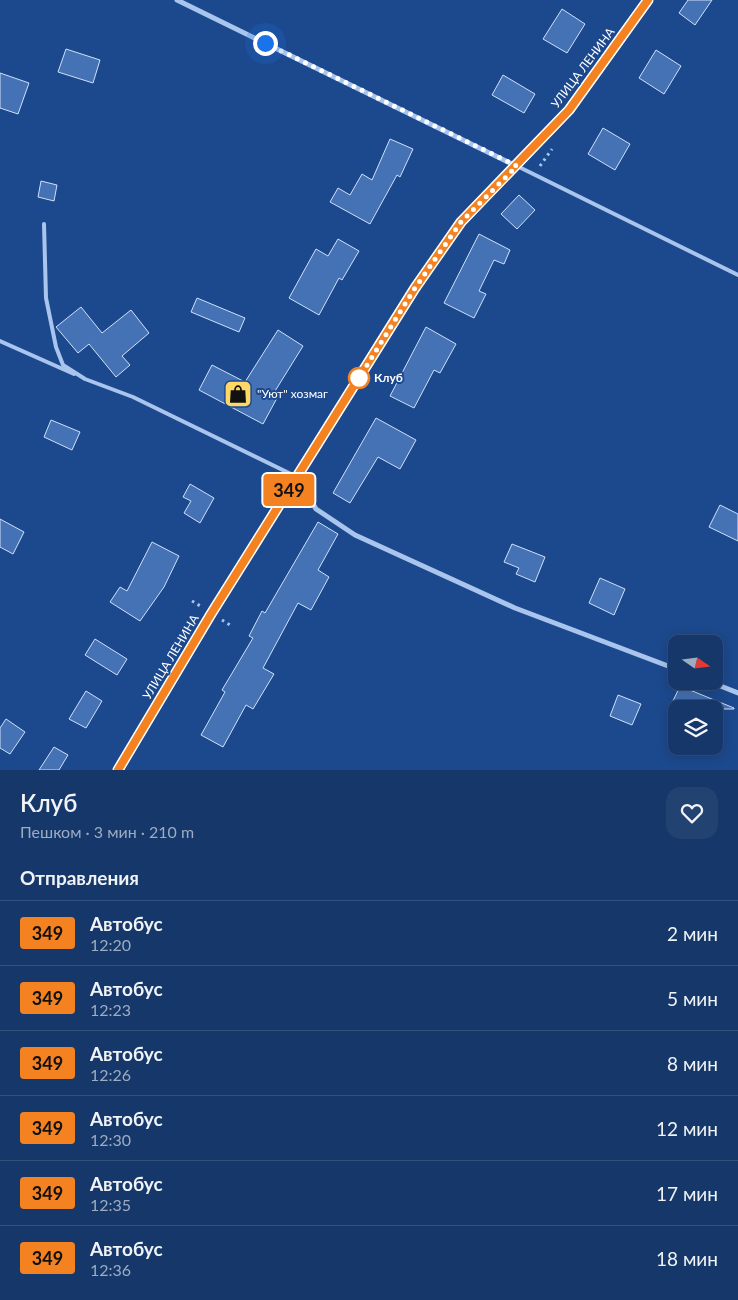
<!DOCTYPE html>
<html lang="ru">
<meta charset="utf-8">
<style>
body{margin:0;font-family:Lato,sans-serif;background:#224272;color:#f1f3f6;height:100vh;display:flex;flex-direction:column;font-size:19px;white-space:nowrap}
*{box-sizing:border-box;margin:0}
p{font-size:16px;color:#9dacc1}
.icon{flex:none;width:28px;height:28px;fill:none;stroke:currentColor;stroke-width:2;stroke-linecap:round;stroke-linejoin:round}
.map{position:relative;height:770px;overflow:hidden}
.details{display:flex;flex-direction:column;background:#15376a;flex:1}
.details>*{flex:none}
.badge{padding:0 10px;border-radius:4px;font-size:18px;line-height:32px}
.needle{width:32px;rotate:104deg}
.fabs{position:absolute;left:668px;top:635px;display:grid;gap:10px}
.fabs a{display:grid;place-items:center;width:55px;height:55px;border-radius:10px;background:#15376a;box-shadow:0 2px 12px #0003,0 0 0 1px #34517e;font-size:25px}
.you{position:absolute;width:25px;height:25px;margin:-12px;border:4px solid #fff;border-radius:50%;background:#1a73e8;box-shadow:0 0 0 8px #1a73e833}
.map>.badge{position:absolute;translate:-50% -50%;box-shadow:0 0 0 2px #fff}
h2{padding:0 20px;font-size:19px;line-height:45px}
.round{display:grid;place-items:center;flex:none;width:52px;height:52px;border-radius:15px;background:#224272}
.headline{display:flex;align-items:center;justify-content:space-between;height:85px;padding:0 20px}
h1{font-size:24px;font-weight:600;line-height:38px}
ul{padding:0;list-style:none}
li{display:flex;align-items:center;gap:15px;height:65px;padding:0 20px;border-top:1px solid #34517e}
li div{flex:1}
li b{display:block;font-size:19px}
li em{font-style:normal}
li .badge{min-width:55px;font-weight:700;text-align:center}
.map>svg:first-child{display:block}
.building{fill:#4572b5;stroke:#cfe0f9}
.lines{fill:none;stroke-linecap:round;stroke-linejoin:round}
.path{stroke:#a9c5ed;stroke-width:3;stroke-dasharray:2.5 4;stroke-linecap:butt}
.service{stroke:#a9c5ed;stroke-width:4}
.minor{stroke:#a9c5ed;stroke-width:5}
.secondary{stroke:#d6e4f9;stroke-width:10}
.line-casing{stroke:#fff;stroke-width:11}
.line{stroke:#f58220;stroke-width:8}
.walk{stroke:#fff;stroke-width:5;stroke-dasharray:0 9}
.stop-dot{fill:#fff;stroke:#f58220;stroke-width:2.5}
.labels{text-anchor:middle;stroke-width:4;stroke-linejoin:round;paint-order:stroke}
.street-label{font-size:12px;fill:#fff;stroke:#1c498d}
.stop-label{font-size:12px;font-weight:bold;fill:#fff;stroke:#1c498d;text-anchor:start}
.poi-label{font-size:12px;fill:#fff;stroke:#1c498d;text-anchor:start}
</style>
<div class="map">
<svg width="738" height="770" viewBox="0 0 738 770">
<rect width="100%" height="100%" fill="#1c498d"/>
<!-- building -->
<g class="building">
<polygon points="688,0 712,0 695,25 679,13"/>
<polygon points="562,9 585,24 567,53 543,39"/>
<polygon points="66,49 100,60 93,83 58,72"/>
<polygon points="656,50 681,66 664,94 639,78"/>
<polygon points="0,73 29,83 18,114 0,108"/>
<polygon points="503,75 535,94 524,113 492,95"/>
<polygon points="603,128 630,144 615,170 588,154"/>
<polygon points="390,139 413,149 400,177 397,175 370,224 330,202 338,188 350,195 362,174 372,180"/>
<polygon points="41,181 57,185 54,201 38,197"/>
<polygon points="519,195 535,210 517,229 501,214"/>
<polygon points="479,234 510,250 504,264 494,260 479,291 486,294 474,318 444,303"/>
<polygon points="338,239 359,251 342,280 339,278 319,315 289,298 316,249 328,256"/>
<polygon points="197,298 245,318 239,332 191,312"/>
<polygon points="81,307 102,333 131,310 149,333 122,356 130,365 116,377 89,344 78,353 56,327"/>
<polygon points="426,327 456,344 440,373 434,370 414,408 390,396"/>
<polygon points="278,330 303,346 272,396 277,398 263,424 199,390 212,365 245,382"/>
<polygon points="376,418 416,440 400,469 378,457 350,503 333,493"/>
<polygon points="51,420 80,432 72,450 44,437"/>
<polygon points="190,484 214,498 200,523 184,513 191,501 183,497"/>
<polygon points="720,505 738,514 738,541 709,527"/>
<polygon points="0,519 24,532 13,554 0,547"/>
<polygon points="318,522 338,534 318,570 329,577 311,610 298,603 263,668 274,674 253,709 246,705 223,747 201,735 225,692 222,690 253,638 249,636 262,611 265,613"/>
<polygon points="152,542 179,556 164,587 140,621 110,602 120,587 127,591"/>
<polygon points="512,544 545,557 535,582 516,574 519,568 504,562"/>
<polygon points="600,578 625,589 614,615 589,603"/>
<polygon points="95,639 127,659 117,675 85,655"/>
<polygon points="680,686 734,708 734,709 685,709 672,703"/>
<polygon points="86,691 102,701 86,728 69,719"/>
<polygon points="618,695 641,704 632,725 610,716"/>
<polygon points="6,719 25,732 10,754 0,748 0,728"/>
<polygon points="54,747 68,755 59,770 39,770"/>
</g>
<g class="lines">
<!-- path -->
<g class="path">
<polyline points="540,166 552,149"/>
<polyline points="192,601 202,607"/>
<polyline points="222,620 230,625"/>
</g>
<!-- service -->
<g class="service">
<polyline points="517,166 738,275"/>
<polyline points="44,224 46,298 56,347 63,365 85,379 133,397 295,476"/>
<polyline points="0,341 74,374"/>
</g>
<!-- minor -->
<g class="minor">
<polyline points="177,0 516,166"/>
<polyline points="297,477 316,509 355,535 515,608 676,669"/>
<polyline points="708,681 738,693"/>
</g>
<!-- secondary -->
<polyline class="secondary" points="118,770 211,614 415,288 461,222 569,110 648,0"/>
</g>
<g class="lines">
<defs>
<polyline id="line" points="118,770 211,614 415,288 461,222 569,110 648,0"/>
</defs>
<!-- line casing -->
<use href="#line" class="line-casing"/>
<!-- line -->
<use href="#line" class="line"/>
<!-- walk -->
<polyline class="walk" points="265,43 517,166 461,222 415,288 359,378"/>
</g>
<!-- icons -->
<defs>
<symbol id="shop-square" viewBox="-11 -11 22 22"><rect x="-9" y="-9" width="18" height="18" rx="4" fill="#fdd867" stroke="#1c498d"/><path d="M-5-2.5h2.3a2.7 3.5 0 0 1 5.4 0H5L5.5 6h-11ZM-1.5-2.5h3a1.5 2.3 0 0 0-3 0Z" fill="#111"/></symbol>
</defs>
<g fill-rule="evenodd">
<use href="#shop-square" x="222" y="378" width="32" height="32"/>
</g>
<!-- markers -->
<circle class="stop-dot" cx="359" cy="378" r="10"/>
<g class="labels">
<!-- street labels -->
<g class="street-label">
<text transform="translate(583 68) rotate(-53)" y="4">УЛИЦА ЛЕНИНА</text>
<text transform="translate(171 657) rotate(-59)" y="4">УЛИЦА ЛЕНИНА</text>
</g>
<!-- stop labels -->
<g class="stop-label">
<text x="374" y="382">Клуб</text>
</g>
<!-- poi labels -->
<g class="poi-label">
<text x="257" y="398">"Уют" хозмаг</text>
</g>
</g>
</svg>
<div class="fabs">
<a><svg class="needle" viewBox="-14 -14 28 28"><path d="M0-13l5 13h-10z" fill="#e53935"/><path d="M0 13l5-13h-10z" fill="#9dacc1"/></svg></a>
<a><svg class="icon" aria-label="layers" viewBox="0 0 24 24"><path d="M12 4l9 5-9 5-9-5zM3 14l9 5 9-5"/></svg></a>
</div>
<div class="you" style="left:265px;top:43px"></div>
<b class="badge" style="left:289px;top:490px;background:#f58220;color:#111">349</b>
</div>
<section class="details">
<div class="headline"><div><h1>Клуб</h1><p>Пешком · 3 мин · 210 m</p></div><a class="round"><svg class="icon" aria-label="heart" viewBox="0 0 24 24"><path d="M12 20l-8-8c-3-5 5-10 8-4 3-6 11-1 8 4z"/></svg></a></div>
<h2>Отправления</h2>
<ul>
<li><span class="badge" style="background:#f58220;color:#111">349</span><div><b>Автобус</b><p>12:20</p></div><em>2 мин</em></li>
<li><span class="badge" style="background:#f58220;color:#111">349</span><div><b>Автобус</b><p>12:23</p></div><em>5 мин</em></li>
<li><span class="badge" style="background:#f58220;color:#111">349</span><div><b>Автобус</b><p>12:26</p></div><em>8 мин</em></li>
<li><span class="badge" style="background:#f58220;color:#111">349</span><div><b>Автобус</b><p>12:30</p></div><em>12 мин</em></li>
<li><span class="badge" style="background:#f58220;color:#111">349</span><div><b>Автобус</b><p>12:35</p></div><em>17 мин</em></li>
<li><span class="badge" style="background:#f58220;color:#111">349</span><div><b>Автобус</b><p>12:36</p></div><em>18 мин</em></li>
</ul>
</section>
